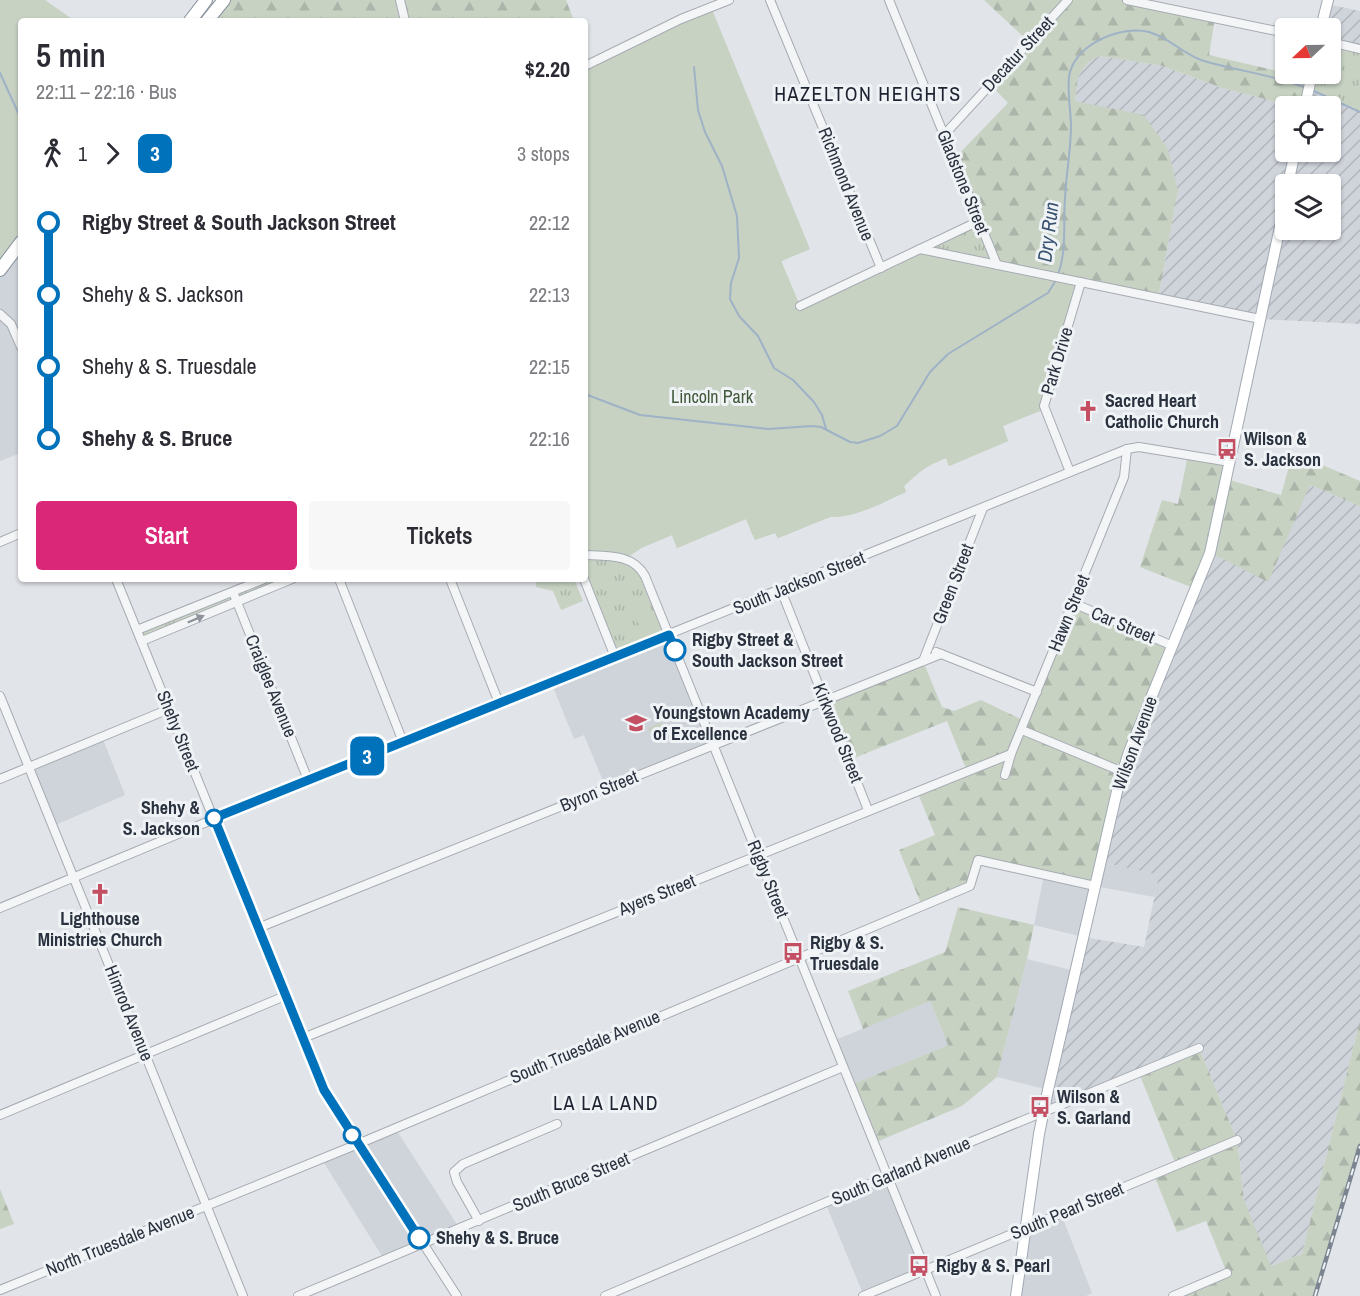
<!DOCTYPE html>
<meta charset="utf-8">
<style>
body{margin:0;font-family:"Archivo Narrow",sans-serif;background:#f7f7f7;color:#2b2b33;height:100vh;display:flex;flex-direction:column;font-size:22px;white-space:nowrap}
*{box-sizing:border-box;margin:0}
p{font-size:20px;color:#7c7c81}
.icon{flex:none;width:33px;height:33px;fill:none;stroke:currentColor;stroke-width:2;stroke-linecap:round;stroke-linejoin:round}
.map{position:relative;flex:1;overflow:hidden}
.panel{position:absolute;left:18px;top:18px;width:570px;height:564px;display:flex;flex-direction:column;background:#fff;border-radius:6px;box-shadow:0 2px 4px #0004}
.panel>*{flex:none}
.badge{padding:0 12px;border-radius:9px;font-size:21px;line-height:39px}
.needle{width:39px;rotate:248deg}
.buttons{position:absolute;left:1275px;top:18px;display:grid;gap:12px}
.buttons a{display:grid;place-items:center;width:66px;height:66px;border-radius:6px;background:#fff;box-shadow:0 2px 4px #0004;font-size:30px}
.map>.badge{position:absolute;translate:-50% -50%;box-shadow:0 0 0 3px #fff}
.legs{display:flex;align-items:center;gap:9px;height:66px;padding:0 18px;font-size:20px}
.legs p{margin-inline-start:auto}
.head{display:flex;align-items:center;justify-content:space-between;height:102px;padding:0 18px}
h1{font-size:33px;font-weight:600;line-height:45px}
.button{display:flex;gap:12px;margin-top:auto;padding:12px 18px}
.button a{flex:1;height:69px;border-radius:6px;background:#db2777;color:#fff;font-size:24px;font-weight:600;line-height:69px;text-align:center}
.button a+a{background:#f7f7f7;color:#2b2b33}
ul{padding:0 18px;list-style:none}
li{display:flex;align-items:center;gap:21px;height:72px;font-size:22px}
li i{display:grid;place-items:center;width:9px;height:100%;margin:0 8px;background:currentColor}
li i::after{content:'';width:15px;height:15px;margin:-8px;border:4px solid;border-radius:50%;background:#fff}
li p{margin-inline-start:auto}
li:first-child i{background:linear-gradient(#0000 50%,currentColor 0)}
li:last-child i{background:linear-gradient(currentColor 50%,#0000 0)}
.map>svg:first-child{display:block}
.built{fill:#cfd3da}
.industrial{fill:url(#industrial-furrows);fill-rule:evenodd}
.grass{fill:url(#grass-tufts)}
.forest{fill:url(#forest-firs)}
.green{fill:#c7d2c3}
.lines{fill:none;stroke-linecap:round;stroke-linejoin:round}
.stream{stroke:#9fb2c6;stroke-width:2}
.minor-casing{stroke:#a6abb2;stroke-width:10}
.major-casing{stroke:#a1a9b3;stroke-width:12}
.highway-casing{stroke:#89929e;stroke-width:14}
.minor{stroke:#f3f5f7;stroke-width:8}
.major{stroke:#fff;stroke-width:10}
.highway{stroke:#fff;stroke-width:12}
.rail-casing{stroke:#7b8491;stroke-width:4.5}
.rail{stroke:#f0f3f6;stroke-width:2;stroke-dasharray:7;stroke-linecap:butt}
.oneway{fill:#8e949b}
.line-1-casing{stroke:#fff;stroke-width:14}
.line-1{stroke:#0072bc;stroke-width:9}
.stop-1-dot{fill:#fff;stroke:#0072bc;stroke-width:3}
.labels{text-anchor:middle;stroke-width:6;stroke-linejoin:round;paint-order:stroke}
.street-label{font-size:18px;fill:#2a323f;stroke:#f0f3f6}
.park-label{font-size:18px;fill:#405939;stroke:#f0f3f6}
.poi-label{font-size:18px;font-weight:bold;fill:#2a323f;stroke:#f0f3f6;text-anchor:start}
.stop-label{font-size:18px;font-weight:bold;fill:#2a323f;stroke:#f0f3f6;text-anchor:start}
.neighbourhood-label{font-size:20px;letter-spacing:1.5px;fill:#1d2330;stroke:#f0f3f6}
.water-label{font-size:20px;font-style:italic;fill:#385270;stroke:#f0f3f6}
</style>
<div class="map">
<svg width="1360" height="1296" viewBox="0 0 1360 1296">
<defs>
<pattern id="industrial-furrows" width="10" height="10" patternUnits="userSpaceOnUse" patternTransform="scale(1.5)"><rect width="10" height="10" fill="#cfd3da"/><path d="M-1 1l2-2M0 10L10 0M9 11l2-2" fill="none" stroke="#b2b6bc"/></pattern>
<pattern id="grass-tufts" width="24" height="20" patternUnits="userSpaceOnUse" patternTransform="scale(1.5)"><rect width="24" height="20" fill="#c7d2c3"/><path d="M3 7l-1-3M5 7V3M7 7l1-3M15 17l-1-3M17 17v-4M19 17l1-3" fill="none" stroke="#abb5a9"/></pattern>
<pattern id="forest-firs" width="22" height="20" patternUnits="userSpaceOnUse" patternTransform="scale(1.5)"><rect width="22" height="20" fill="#c7d2c3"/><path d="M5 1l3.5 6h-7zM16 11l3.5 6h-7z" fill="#abb5a9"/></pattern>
</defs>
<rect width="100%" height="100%" fill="#e1e4e8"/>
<!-- built -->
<g class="built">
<polygon points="21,250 21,453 0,461 0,270"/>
<polygon points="669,635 713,745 606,788 584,735 574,739 551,682"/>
<polygon points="102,737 125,795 53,826 29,768"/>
<polygon points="1101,862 1160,875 1154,897 1095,886 1083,937 1034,925 1044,875"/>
<polygon points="1027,959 1075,971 1048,1090 997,1077"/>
<polygon points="930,1001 948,1045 851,1085 833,1041"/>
<polygon points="395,1128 460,1229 385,1261 321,1158"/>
<polygon points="888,1176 926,1270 864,1296 825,1202"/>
<polygon points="1061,1214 1092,1293 1086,1296 1016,1296 1026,1228"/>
</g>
<!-- industrial -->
<g class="industrial">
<polygon points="1327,4 1360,11 1360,49 1331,42 1330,28 1322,28"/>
<path d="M1099 56 1163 66 1222 88 1293 106H1286V152H1330V106H1305L1309 89 1360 112V324L1260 319 1158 298 1178 191 1075 101 1078 77 1087 63ZM1286 184H1330V230H1286Z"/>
<polygon points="1310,485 1360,506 1360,1020 1302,1254 1270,1266 1244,1200 1237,1140 1199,1048 1044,1112 1083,937 1144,947 1159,875 1101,862 1118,787 1210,553"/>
</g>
<!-- grass -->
<g class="grass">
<polygon points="1331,42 1360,49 1360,112 1309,89 1312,74 1330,74"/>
<polygon points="979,221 997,265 920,249"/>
<polygon points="585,555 637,564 669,635 615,657 585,579"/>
<polygon points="264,579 292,579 142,641 137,630"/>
<polygon points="536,579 574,579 583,601 561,610 553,591 536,587"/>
</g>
<!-- forest -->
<g class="forest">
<polygon points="224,0 566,0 574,21 207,21"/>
<path d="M984 0H1127L1215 18 1209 55 1311 79 1305 106H1293L1222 88 1163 66 1099 56 1087 63 1078 77 1075 101 1144 115 1168 149 1178 191 1158 298 1081 282 1011 422 1003 426 1008 441 949 466 946 458 925 467 904 486 906 492C883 502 856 518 830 517L778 538 775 533 755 540 746 519 677 548 672 535 641 548 625 559 585 310 810 249 781 261 800 306 996 264 954 159 1008 103 990 84 1029 42Z"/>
<polygon points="1188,455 1230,462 1226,479 1281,495 1292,456 1320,464 1360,481 1360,506 1310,485 1268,582 1211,553 1196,589 1140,567 1162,500 1178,504"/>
<polygon points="1073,603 1173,646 1129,752 1095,886 978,860 972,883 922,906 899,850 935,835 917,791 967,771 947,721 849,760 825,700 923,661 942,707 954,711 981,700 1025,721"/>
<polygon points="958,907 1034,925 1027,959 997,1077 962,1106 874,1143 851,1085 948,1045 930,1001 863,1029 848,991 945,952"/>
<polygon points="1360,1020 1360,1146 1315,1296 1173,1296 1227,1273 1206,1221 1177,1232 1154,1175 1176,1165 1139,1073 1199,1048 1237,1140 1244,1200 1271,1266 1302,1254"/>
<polygon points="0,1189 14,1224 0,1229"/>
</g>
<!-- green -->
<g class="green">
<polygon points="0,0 45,0 75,21 21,21 21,250 0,270"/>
<path d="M711 7 810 249 781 261 800 306 920 249 1081 282 1045 409 1003 426 1008 441 949 466 946 458C928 465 917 473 904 486L906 492C883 502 856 518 830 517L778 538 775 533 755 540 746 519 677 548 672 535 641 548 625 559 585 555V66Z"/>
<polygon points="645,601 657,629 643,635 631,607"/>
<polygon points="661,722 668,739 655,744 648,728"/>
</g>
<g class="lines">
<!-- stream -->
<g class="stream">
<polyline points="694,67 698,110 705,132 722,166 737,216 739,258 731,283 730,299 739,316 758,336 774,368 793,380 814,402 822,415 826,429"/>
<polyline points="0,73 21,119"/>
<polyline points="1312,90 1360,112"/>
<path d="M1058 275C1067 250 1063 224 1065 199 1066 174 1071 150 1071 126 1071 111 1066 86 1070 72 1078 43 1122 25 1149 32 1168 37 1182 53 1201 60 1235 71 1273 74 1306 88"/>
<polyline points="585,394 640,415 768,429 812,426 821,427 850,442 858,443 880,436 897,426 930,372 948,354 1041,297 1048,293 1056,280"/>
</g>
<defs>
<g id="minor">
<polyline points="400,0 405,21"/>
<polyline points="770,0 881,268"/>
<polyline points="889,0 997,265"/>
<polyline points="1127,0 1286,33"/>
<polyline points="1330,42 1360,49"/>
<polyline points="585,66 681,19 729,0"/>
<polyline points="944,135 1068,0"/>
<polyline points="920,249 1260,319"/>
<polyline points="800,306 979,221"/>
<polyline points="0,314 11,324 21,347"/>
<polyline points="1070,472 1044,406 1081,282"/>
<polyline points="0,542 21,533"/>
<path d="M585 555C608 556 633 554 645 576L936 1296"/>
<polyline points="116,579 324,1090 457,1296"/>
<polyline points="339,579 403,742"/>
<polyline points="450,579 499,703"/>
<polyline points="584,579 615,657"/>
<polyline points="781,590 868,810"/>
<polyline points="233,592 308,780"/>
<polyline points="1073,603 1173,646"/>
<polyline points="137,630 264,579"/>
<polyline points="142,641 292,579"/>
<polyline points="936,652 1037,692"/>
<polyline points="923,661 983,508"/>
<polyline points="0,696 243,1296"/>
<polyline points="1022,730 1123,772"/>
<polyline points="1005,775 1011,754 1124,477 1127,449"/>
<polyline points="0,779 169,709"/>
<polyline points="0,908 308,780 1127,449 1139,447 1230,462"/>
<polyline points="258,928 941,654"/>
<polyline points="303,1038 1011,754"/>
<polyline points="0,1115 285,996"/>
<polyline points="479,1221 457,1182 454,1172 463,1164 557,1124"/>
<polyline points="0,1290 358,1144 970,886 978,860 1095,886"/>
<polyline points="298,1296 843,1067"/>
<polyline points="605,1296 888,1176 1199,1048"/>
<polyline points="863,1296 1237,1140"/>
<polyline points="1173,1296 1227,1273"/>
</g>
<g id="major">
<polyline points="1321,28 1328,0"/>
<polyline points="1305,106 1312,74"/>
<polyline points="1288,184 1295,152"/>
<polyline points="1016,1296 1039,1134 1048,1090 1118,787 1129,752 1210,553 1286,199"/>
</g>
<g id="highway">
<polyline points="190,21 206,0"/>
<polyline points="207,21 224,0"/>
<polyline points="0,270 21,242"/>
</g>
</defs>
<!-- minor casing -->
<use href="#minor" class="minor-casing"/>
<!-- major casing -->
<use href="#major" class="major-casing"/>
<!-- highway casing -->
<use href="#highway" class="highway-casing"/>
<!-- minor -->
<use href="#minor" class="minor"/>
<!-- major -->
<use href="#major" class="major"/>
<!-- highway -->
<use href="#highway" class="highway"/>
<defs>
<polyline id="rail" points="1315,1296 1360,1146"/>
</defs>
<!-- rail casing -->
<use href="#rail" class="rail-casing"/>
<!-- rail -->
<use href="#rail" class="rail"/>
</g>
<!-- one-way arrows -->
<defs><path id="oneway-solid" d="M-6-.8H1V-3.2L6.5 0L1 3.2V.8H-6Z" transform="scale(1.5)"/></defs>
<use class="oneway" href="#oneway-solid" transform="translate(196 619) rotate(-23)"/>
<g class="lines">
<defs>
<polyline id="line-1" points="419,1238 324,1090 214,818 669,635 675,650"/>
</defs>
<!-- line-1 casing -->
<use href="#line-1" class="line-1-casing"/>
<!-- line-1 -->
<use href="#line-1" class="line-1"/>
</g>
<!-- icons -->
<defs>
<symbol id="church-bare" viewBox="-9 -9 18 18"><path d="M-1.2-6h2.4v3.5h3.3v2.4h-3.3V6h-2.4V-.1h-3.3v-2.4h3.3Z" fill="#c44f63" stroke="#f0f3f6" stroke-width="2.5" paint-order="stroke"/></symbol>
<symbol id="bus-bare" viewBox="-9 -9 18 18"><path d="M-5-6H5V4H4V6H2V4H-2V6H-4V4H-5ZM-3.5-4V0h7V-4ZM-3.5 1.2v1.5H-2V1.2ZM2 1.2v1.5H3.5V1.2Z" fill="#c44f63" stroke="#f0f3f6" stroke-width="2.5" paint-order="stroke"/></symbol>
<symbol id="school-bare" viewBox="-9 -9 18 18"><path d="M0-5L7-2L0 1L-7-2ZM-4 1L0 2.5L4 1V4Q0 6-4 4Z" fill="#c44f63" stroke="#f0f3f6" stroke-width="2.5" paint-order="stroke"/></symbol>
</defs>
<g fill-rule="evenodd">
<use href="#church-bare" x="1073" y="396" width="30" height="30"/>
<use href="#bus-bare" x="1212" y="434" width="30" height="30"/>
<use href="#school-bare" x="621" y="708" width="30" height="30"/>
<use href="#church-bare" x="85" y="879" width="30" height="30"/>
<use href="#bus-bare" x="778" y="938" width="30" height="30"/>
<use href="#bus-bare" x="1025" y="1092" width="30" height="30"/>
<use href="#bus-bare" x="904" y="1251" width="30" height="30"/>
</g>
<!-- markers -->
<g class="stop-1-dot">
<circle cx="675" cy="650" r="10"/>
<circle cx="214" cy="818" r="8"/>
<circle cx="352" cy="1135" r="8"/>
<circle cx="419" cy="1238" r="10"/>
</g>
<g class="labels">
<!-- street labels -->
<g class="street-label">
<text transform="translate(1018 54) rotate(-47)" y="6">Decatur Street</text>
<text transform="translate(963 182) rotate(68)" y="6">Gladstone Street</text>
<text transform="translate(846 184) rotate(68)" y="6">Richmond Avenue</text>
<text transform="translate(1057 361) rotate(-73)" y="6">Park Drive</text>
<text transform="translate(799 583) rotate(-22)" y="6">South Jackson Street</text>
<text transform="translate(953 584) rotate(-69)" y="6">Green Street</text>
<text transform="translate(1069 613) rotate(-68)" y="6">Hawn Street</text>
<text transform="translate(1123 625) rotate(23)" y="6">Car Street</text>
<text transform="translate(271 686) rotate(68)" y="6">Craiglee Avenue</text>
<text transform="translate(178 731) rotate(68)" y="6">Shehy Street</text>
<text transform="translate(838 733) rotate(68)" y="6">Kirkwood Street</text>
<text transform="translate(1135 743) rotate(-70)" y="6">Wilson Avenue</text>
<text transform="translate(599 791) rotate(-22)" y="6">Byron Street</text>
<text transform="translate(768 879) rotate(68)" y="6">Rigby Street</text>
<text transform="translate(657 895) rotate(-22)" y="6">Ayers Street</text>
<text transform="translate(129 1013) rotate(68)" y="6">Himrod Avenue</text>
<text transform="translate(585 1047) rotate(-23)" y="6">South Truesdale Avenue</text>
<text transform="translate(901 1171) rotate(-23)" y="6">South Garland Avenue</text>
<text transform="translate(571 1182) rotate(-23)" y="6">South Bruce Street</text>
<text transform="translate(1067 1211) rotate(-23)" y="6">South Pearl Street</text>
<text transform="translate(120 1241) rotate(-22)" y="6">North Truesdale Avenue</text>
</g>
<!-- park labels -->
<g class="park-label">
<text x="712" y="403">Lincoln Park</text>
</g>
<!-- poi labels -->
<g class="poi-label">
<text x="1105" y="407">Sacred Heart<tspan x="1105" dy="21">Catholic Church</tspan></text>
<text x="1244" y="445">Wilson &amp;<tspan x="1244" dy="21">S. Jackson</tspan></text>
<text x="653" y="719">Youngstown Academy<tspan x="653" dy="21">of Excellence</tspan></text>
<text x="100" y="925" text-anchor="middle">Lighthouse<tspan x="100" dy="21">Ministries Church</tspan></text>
<text x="810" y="949">Rigby &amp; S.<tspan x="810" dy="21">Truesdale</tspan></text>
<text x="1057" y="1103">Wilson &amp;<tspan x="1057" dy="21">S. Garland</tspan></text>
<text x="936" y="1272">Rigby &amp; S. Pearl</text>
</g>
<!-- stop labels -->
<g class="stop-label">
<text x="692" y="646">Rigby Street &amp;<tspan x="692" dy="21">South Jackson Street</tspan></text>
<text x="200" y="814" text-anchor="end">Shehy &amp;<tspan x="200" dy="21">S. Jackson</tspan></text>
<text x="436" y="1244">Shehy &amp; S. Bruce</text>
</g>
<!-- neighbourhood labels -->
<g class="neighbourhood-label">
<text x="868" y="101">HAZELTON HEIGHTS</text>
<text x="606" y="1110">LA LA LAND</text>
</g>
<!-- water labels -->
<g class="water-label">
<text transform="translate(1048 232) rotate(-83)" y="7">Dry Run</text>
</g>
</g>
</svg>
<div class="buttons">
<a><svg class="needle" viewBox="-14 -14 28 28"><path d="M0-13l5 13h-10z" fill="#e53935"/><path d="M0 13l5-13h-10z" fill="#7c7c81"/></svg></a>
<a><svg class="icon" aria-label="locate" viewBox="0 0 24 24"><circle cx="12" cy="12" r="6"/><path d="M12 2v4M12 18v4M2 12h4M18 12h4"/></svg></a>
<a><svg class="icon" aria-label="layers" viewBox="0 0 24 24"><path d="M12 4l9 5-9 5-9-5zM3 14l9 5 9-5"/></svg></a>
</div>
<b class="badge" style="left:367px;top:756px;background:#0072bc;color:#fff">3</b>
<section class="panel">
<div class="head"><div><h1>5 min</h1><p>22:11 – 22:16 · Bus</p></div><b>$2.20</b></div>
<div class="legs"><svg class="icon" aria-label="walk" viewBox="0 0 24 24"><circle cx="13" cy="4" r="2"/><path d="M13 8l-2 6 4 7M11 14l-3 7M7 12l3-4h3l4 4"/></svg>1<svg class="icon" aria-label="forward" viewBox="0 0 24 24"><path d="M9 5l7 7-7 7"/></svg><b class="badge" style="background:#0072bc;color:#fff">3</b><p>3 stops</p></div>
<ul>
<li><i style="color:#0072bc"></i><b>Rigby Street &amp; South Jackson Street</b><p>22:12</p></li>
<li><i style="color:#0072bc"></i><span>Shehy &amp; S. Jackson</span><p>22:13</p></li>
<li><i style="color:#0072bc"></i><span>Shehy &amp; S. Truesdale</span><p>22:15</p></li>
<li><i style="color:#0072bc"></i><b>Shehy &amp; S. Bruce</b><p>22:16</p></li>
</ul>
<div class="button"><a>Start</a><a>Tickets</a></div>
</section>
</div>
